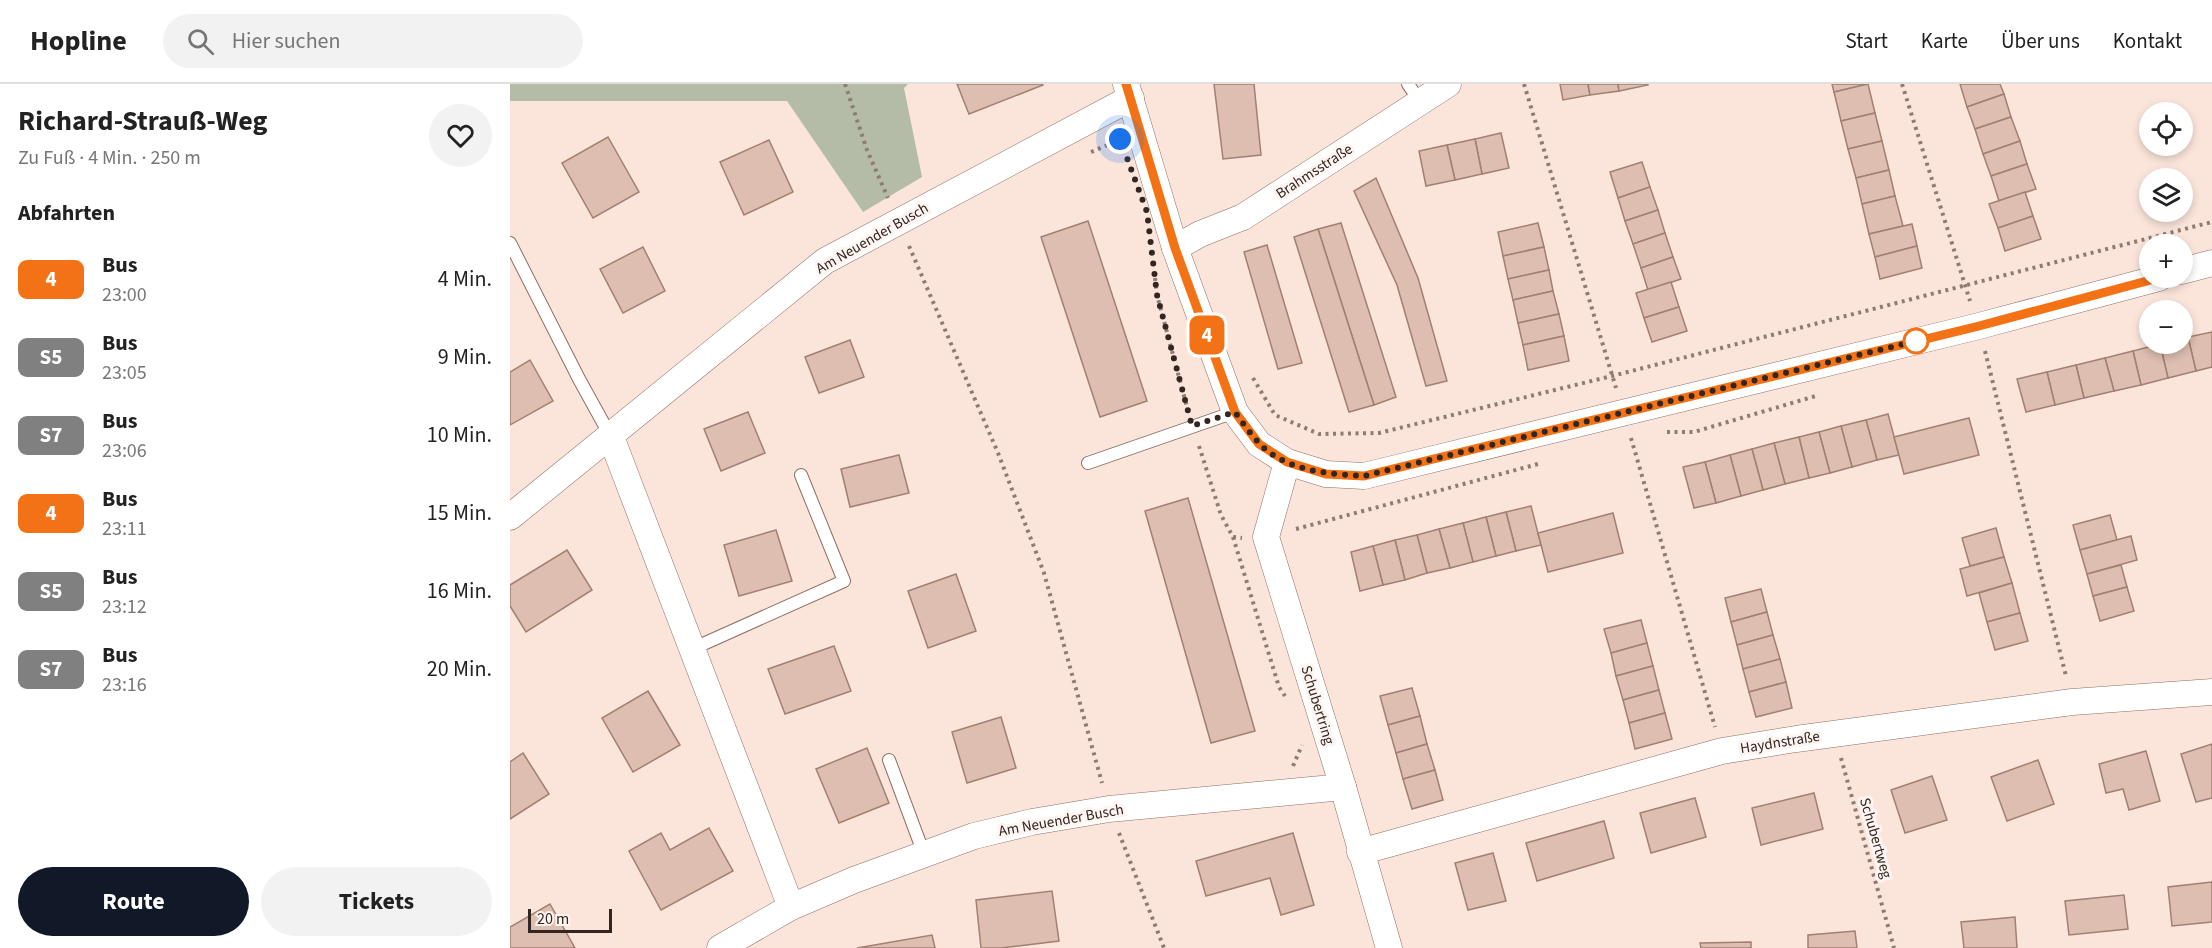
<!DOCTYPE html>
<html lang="de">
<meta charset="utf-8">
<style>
body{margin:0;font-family:"Source Sans 3",sans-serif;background:#f2f2f2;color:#222;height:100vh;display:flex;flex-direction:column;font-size:22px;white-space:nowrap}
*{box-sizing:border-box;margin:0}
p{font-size:20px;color:#767676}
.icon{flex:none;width:33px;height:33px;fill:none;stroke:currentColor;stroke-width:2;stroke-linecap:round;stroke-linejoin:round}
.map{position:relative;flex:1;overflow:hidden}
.details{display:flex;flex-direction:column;background:#fff;width:510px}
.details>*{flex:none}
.badge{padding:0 12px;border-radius:9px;font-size:21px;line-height:39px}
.controls{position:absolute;left:1629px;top:18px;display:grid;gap:12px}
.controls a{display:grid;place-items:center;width:54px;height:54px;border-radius:50%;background:#fff;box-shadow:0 3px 9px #0003;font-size:30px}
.scale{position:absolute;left:18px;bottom:15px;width:84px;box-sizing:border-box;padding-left:6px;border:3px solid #33251f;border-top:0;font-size:16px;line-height:21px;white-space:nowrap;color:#33251f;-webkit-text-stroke:4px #fdf5f2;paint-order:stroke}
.you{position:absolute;width:30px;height:30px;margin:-15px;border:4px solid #fff;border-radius:50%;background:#1a73e8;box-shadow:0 0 0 9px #1a73e833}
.map>.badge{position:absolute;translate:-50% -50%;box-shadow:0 0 0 3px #fff}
h2{padding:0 18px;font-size:22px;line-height:54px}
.round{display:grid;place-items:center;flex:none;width:63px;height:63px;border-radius:32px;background:#f2f2f2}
.head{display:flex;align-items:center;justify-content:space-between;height:102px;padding:0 18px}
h1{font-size:28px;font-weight:700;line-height:45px}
.cta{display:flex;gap:12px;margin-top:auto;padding:12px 18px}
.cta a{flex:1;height:69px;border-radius:36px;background:#111827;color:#fff;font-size:24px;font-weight:700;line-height:69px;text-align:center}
.cta a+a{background:#f2f2f2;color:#222}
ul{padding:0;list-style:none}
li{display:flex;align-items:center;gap:18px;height:78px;padding:0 18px}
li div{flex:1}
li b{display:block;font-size:22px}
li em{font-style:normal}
li .badge{min-width:66px;font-weight:700;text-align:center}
header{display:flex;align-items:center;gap:36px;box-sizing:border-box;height:84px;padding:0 30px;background:#fff;border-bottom:2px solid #e0e0e0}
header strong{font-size:28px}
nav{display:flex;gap:33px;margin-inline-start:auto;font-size:21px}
.search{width:420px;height:54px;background:#f2f2f2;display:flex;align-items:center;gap:15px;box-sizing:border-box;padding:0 21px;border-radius:33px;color:#767676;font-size:22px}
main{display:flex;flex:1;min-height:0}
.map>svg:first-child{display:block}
.green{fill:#b4bba6}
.building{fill:#ddbeb0;stroke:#a18072;stroke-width:1.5}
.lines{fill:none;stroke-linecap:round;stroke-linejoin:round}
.lane-casing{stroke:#8f6f61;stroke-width:14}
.street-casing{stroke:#8f6f61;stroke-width:27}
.path{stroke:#8d7c74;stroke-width:4;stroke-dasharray:3 4.5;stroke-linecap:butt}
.lane{stroke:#fff;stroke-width:12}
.street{stroke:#fff;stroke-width:26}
.line-casing{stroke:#fff;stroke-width:14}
.line{stroke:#f47216;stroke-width:9}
.walk{stroke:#33251f;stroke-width:6;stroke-dasharray:0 10.8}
.stop-dot{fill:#fff;stroke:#f47216;stroke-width:3}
.labels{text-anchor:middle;stroke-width:6;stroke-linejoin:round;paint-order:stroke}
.street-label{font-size:15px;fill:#33251f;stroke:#fdf5f2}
</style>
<header>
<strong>Hopline</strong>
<div class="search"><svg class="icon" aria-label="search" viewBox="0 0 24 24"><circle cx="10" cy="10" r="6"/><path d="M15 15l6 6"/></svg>Hier suchen</div>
<nav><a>Start</a><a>Karte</a><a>Über uns</a><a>Kontakt</a></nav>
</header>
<main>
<section class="details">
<div class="head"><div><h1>Richard-Strauß-Weg</h1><p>Zu Fuß · 4 Min. · 250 m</p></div><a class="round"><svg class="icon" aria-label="heart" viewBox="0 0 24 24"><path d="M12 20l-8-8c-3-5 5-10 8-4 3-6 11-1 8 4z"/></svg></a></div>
<h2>Abfahrten</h2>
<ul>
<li><span class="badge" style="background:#f47216;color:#fff">4</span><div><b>Bus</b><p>23:00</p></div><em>4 Min.</em></li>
<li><span class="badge" style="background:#808080;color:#fff">S5</span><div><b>Bus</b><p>23:05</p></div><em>9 Min.</em></li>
<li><span class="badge" style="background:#808080;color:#fff">S7</span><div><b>Bus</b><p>23:06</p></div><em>10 Min.</em></li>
<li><span class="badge" style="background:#f47216;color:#fff">4</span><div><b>Bus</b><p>23:11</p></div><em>15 Min.</em></li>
<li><span class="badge" style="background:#808080;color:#fff">S5</span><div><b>Bus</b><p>23:12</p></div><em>16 Min.</em></li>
<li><span class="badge" style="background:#808080;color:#fff">S7</span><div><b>Bus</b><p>23:16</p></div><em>20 Min.</em></li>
</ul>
<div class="cta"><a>Route</a><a>Tickets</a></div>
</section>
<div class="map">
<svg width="1702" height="864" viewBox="0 0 1702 864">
<rect width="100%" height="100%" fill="#fbe5db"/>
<!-- green -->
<polygon class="green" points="0,0 398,0 394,4 412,93 353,128 277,17 0,17"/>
<!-- building -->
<g class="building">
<polygon points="447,0 532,0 533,1 459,30"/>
<polygon points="704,0 744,0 751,71 713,75"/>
<polygon points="1050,0 1078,0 1080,11 1053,16"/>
<polygon points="1078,0 1108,0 1109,7 1080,11"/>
<polygon points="1108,0 1138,0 1138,1 1109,7"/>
<polygon points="1322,0 1358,0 1324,8"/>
<polygon points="1358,0 1365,29 1331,37 1324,8"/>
<polygon points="1450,0 1490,0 1494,10 1457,23"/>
<polygon points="1494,10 1501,33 1465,45 1457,23"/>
<polygon points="1365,29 1372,57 1338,65 1331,37"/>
<polygon points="1501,33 1510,57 1473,70 1465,45"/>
<polygon points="991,49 999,84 972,90 965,55"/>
<polygon points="98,53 129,108 83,134 52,79"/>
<polygon points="965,55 972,90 945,96 937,61"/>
<polygon points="259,56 283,108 234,131 210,78"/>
<polygon points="1372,57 1379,86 1346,94 1338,65"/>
<polygon points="1510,57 1517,80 1481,92 1473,70"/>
<polygon points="937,61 945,96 916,102 909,67"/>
<polygon points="1132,78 1140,103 1108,114 1100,88"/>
<polygon points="1517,80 1526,105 1489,117 1481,92"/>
<polygon points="1379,86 1385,112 1352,120 1346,94"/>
<polygon points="866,94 908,194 937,297 916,302 887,201 844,107"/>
<polygon points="1140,103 1148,126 1115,137 1108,114"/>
<polygon points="1515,108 1523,132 1488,144 1479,120"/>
<polygon points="1385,112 1393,142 1359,150 1352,120"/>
<polygon points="1148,126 1155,149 1123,160 1115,137"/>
<polygon points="1523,132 1531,155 1495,167 1488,144"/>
<polygon points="578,137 637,317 590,333 531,153"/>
<polygon points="831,139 886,313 864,321 808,145"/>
<polygon points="1028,139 1034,163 993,172 988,148"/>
<polygon points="1402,140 1407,162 1365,173 1359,150"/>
<polygon points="808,145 864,321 839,328 784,153"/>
<polygon points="1155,149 1163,173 1131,184 1123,160"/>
<polygon points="757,161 792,279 768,285 734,168"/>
<polygon points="1407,162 1412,184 1370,195 1365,173"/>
<polygon points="133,163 155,207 113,229 90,185"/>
<polygon points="1034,163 1039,186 998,195 993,172"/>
<polygon points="1163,173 1171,195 1138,206 1131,184"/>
<polygon points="1039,186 1043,207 1003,216 998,195"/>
<polygon points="1161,198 1169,223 1134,234 1126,209"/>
<polygon points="1043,207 1049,230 1008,239 1003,216"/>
<polygon points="1169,223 1177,247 1142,258 1134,234"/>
<polygon points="1049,230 1054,252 1013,261 1008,239"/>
<polygon points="1702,248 1702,283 1686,287 1678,253"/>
<polygon points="1054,252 1059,277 1018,286 1013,261"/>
<polygon points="1678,253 1686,287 1658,294 1650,260 1672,260 1672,255"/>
<polygon points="340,256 354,293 309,309 295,273"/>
<polygon points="1650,260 1658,294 1631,301 1623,267"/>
<polygon points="1623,267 1631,301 1604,307 1595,274"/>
<polygon points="1595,274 1604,307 1574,314 1566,281"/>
<polygon points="20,276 43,317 0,341 0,288"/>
<polygon points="1566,281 1574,314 1545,321 1537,288"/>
<polygon points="1537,288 1545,321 1516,328 1507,295"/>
<polygon points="238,328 255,369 211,387 194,345"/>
<polygon points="1378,330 1389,371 1367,376 1356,336"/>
<polygon points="1459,334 1469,371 1394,390 1384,353"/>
<polygon points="1356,336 1367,376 1342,383 1331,342"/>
<polygon points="1331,342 1342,383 1320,389 1309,348"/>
<polygon points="1309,348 1320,389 1299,394 1289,353"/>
<polygon points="1289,353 1299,394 1275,400 1264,359"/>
<polygon points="1264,359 1275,400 1253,406 1242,365"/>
<polygon points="1242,365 1253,406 1231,412 1220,371"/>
<polygon points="389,371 399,409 340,423 331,385"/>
<polygon points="1220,371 1231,412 1206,419 1195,378"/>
<polygon points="1195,378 1206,419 1184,424 1173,383"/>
<polygon points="678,414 745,647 701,659 635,427"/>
<polygon points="1021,422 1031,461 1006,467 996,428"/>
<polygon points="996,428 1006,467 986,472 976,433"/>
<polygon points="1103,429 1113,469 1038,488 1028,449"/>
<polygon points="1600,431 1607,456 1570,466 1563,441"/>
<polygon points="976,433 986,472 963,478 953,439"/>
<polygon points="953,439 963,478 940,484 929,445"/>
<polygon points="1486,444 1494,473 1460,482 1452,454"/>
<polygon points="929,445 940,484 917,489 907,451"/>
<polygon points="266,446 282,497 229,512 214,461"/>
<polygon points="907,451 917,489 895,496 885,456"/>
<polygon points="1621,452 1627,476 1577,490 1570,466"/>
<polygon points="885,456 895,496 873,501 863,462"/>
<polygon points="863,462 873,501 850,507 841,468"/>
<polygon points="57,466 82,506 16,548 0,522 0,501"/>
<polygon points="1494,473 1502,499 1457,512 1450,485"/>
<polygon points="1611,481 1617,503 1583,512 1577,490"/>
<polygon points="446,490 466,547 418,564 398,507"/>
<polygon points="1502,499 1510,529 1477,538 1469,509"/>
<polygon points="1617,503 1624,527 1590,537 1583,512"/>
<polygon points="1251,505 1257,528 1221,538 1215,514"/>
<polygon points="1257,528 1263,551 1227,561 1221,538"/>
<polygon points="1510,529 1518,557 1485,566 1477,538"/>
<polygon points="1131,536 1137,559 1101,569 1094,545"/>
<polygon points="1263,551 1270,575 1233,585 1227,561"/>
<polygon points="1137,559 1143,582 1106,592 1101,569"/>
<polygon points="324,562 341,607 275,630 258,585"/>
<polygon points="1270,575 1276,598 1239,608 1233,585"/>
<polygon points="1143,582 1149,606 1113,616 1106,592"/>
<polygon points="1276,598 1282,624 1246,633 1239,608"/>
<polygon points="902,604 910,632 878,641 870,612"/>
<polygon points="1149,606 1155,629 1119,639 1113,616"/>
<polygon points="138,607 170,661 123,688 92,634"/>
<polygon points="1155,629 1162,655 1125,665 1119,639"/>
<polygon points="910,632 917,660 886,669 878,641"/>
<polygon points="491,633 506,684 457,699 442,648"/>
<polygon points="917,660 925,686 893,695 886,669"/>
<polygon points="1702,660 1702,714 1686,718 1671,670"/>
<polygon points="357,664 379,719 329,739 306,685"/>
<polygon points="1636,667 1650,717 1619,726 1613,705 1596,709 1589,680"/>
<polygon points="13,669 39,710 0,735 0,678"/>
<polygon points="1528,676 1544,720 1497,737 1481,693"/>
<polygon points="925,686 933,716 902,725 893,695"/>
<polygon points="1422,692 1437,736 1395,749 1381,706"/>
<polygon points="1304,709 1313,745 1251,761 1242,724"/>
<polygon points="1185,714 1196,753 1141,769 1130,729"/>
<polygon points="1094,737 1104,774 1027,797 1016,759"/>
<polygon points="199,744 223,787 151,826 119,767 151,749 160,766"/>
<polygon points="783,749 804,821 771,831 760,794 696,812 686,777"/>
<polygon points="983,769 996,817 958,826 945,779"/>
<polygon points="1702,798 1702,838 1662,842 1658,803"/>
<polygon points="542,807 549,857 491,864 471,864 466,816"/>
<polygon points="1614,811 1618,845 1559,851 1555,817"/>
<polygon points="40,820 65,864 0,864 0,843"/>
<polygon points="1505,833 1507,864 1454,864 1451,838"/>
<polygon points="1345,847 1347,864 1298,864 1298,851"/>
<polygon points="422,851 425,864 347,864"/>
<polygon points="1241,858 1241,864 1191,864 1190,859"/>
</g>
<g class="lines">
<defs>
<g id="lane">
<polyline points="898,0 910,18"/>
<polyline points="0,159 69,295 101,353"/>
<polyline points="578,379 725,328"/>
<polyline points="182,565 334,497 291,391"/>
<polyline points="379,676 414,770"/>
</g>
<g id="street">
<polyline points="616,0 665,164 725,328 749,360 777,378 816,390 854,392 1469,242 1649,194"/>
<polyline points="665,164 690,150 733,133 938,0"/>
<polyline points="1672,187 1702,179"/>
<polyline points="101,353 281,823"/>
<polyline points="777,378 756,453 833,703 879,864"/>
<polyline points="0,433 315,177 621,14"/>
<polyline points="850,768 1212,667 1286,655 1562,618 1702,608"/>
<polyline points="210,864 281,823 344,796 464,752 522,738 599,725 833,703"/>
</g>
</defs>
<!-- lane casing -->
<use href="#lane" class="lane-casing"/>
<!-- street casing -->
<use href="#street" class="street-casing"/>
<!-- path -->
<g class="path">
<polyline points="335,0 357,66 378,114"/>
<polyline points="1014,0 1106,304"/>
<polyline points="1392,0 1460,217"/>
<polyline points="581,68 607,57"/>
<polyline points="399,162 488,369 534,489 592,699"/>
<polyline points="645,194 647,211 677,323"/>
<polyline points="1475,267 1556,592"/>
<polyline points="743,294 765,331 809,350 869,349 1102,292 1702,138"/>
<polyline points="1157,348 1184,348 1309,311"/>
<polyline points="1121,354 1205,643"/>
<polyline points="689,362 711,431 723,453 732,454"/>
<polyline points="786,445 1028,380"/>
<polyline points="723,453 769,603 775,612"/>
<polyline points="1331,674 1384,864"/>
<polyline points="783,682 792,661"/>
<polyline points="609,749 654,864"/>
</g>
<!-- lane -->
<use href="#lane" class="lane"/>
<!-- street -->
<use href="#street" class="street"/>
</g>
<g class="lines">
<defs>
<polyline id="line" points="616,0 665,164 725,328 749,360 777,378 816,390 854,392 1469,242 1648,194"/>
</defs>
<!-- line casing -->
<use href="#line" class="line-casing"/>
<!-- line -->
<use href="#line" class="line"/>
<!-- walk -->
<path class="walk" d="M610 55 637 128 647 211 682 342 725 328C732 338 740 349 748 358 774 387 818 390 854 392L1406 257"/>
</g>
<!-- markers -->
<circle class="stop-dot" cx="1406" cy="257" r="12"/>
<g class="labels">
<!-- street labels -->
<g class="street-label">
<text transform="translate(804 87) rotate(-33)" y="5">Brahmsstraße</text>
<text transform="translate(362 154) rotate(-30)" y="5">Am Neuender Busch</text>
<text transform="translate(808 621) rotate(73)" y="5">Schubertring</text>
<text transform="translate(1270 658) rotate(-9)" y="5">Haydnstraße</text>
<text transform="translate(551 736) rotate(-10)" y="5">Am Neuender Busch</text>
<text transform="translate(1366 754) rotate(74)" y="5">Schubertweg</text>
</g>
</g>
</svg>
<div class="controls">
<a><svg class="icon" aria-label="locate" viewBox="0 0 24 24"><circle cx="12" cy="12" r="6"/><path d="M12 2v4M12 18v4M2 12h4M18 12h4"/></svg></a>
<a><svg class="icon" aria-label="layers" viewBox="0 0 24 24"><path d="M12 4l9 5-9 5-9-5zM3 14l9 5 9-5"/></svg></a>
<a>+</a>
<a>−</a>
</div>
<div class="scale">20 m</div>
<div class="you" style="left:610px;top:55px"></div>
<b class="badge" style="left:697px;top:251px;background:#f47216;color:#fff">4</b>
</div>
</main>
